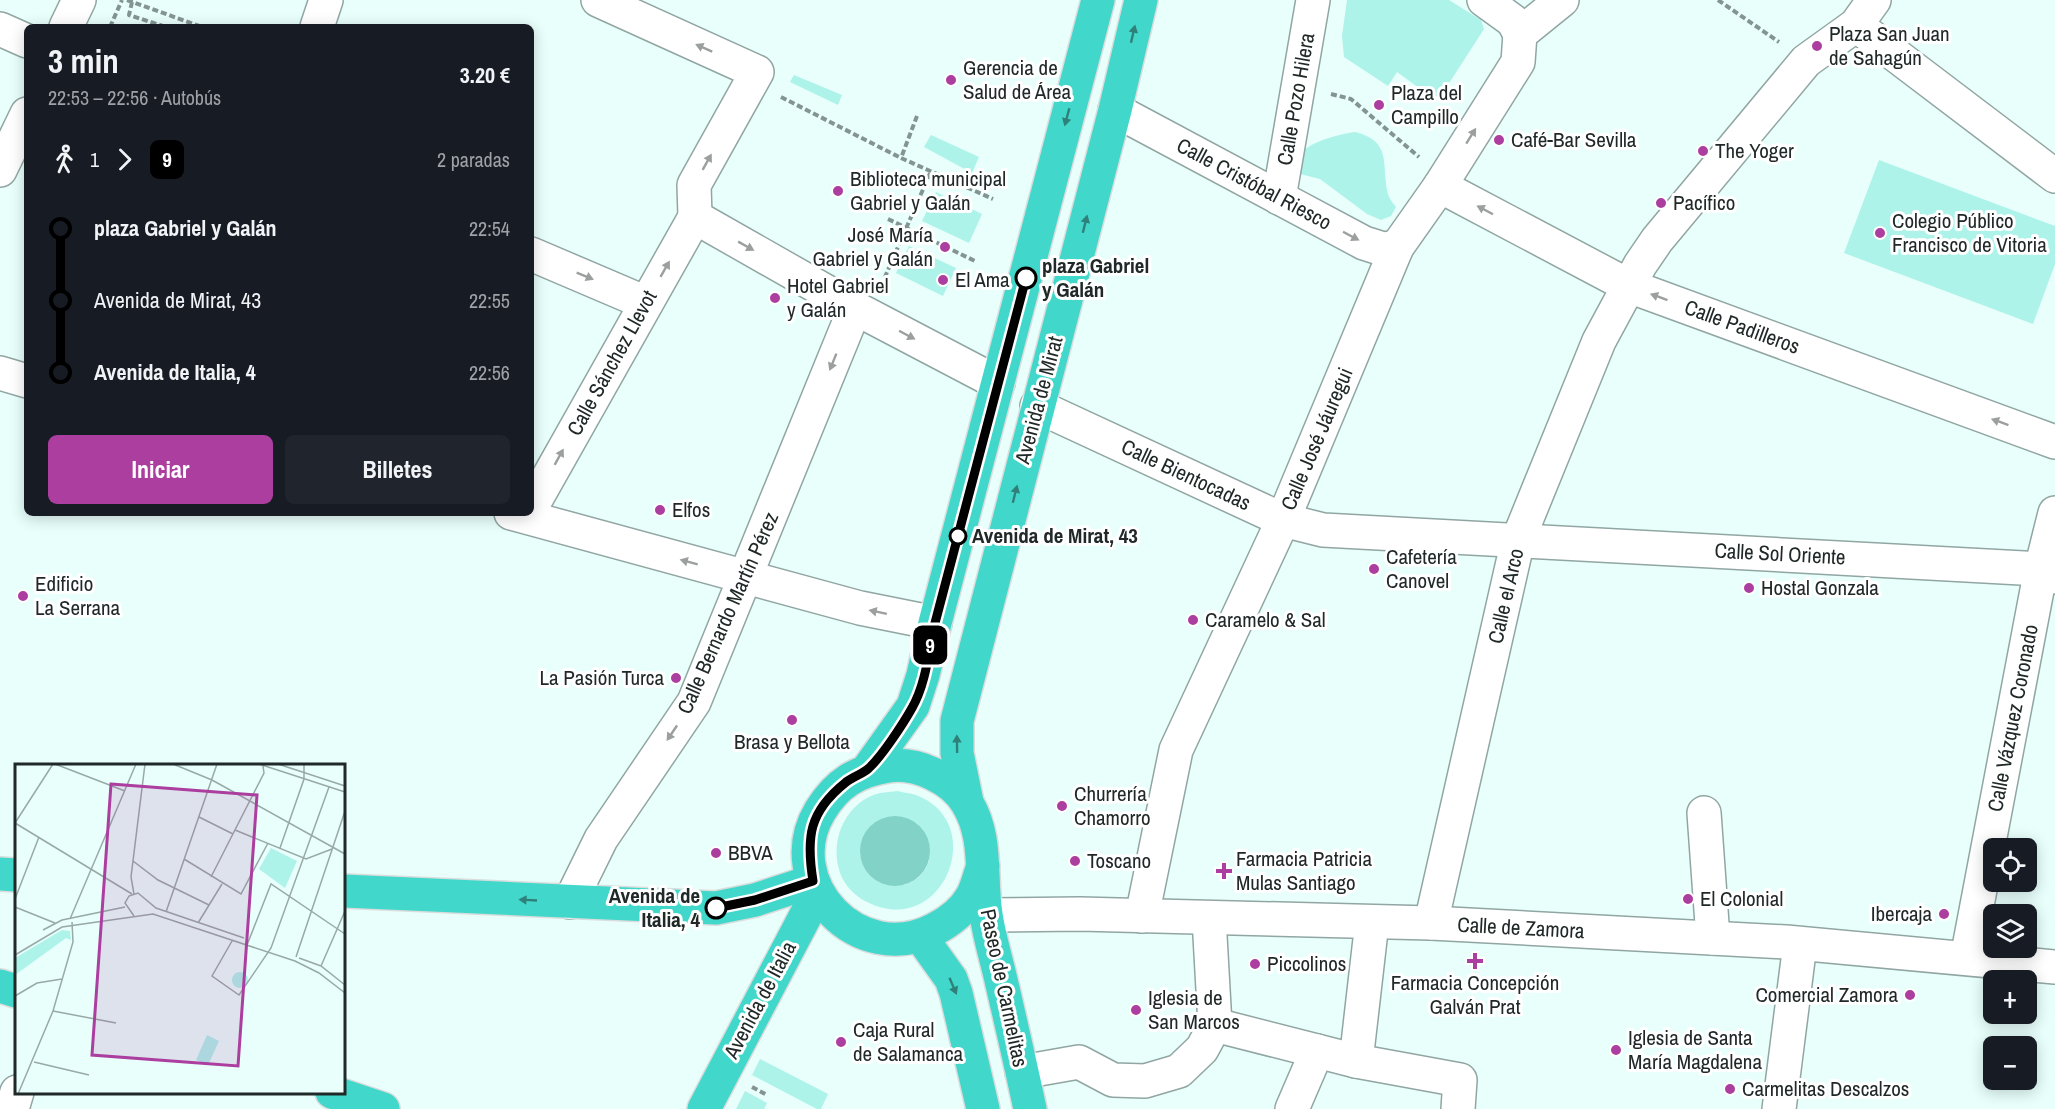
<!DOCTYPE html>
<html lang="es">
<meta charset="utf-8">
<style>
body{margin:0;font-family:"Archivo Narrow",sans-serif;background:#20242c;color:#f1f3f6;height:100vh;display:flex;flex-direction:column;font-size:22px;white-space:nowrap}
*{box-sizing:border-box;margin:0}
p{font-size:20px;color:#9ea1a6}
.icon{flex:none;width:33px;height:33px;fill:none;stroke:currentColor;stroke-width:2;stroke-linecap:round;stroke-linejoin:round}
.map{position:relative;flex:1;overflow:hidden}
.side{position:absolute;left:24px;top:24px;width:510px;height:492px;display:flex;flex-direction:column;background:#171b24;border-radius:9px;box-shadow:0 3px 15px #0003}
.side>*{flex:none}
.badge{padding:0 12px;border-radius:9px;font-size:21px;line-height:39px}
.buttons{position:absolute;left:1983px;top:838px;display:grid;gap:12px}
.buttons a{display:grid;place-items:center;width:54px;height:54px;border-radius:9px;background:#171b24;box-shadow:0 3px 15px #0003;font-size:30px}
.map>.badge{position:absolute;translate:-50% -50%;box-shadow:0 0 0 3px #fff}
.legs{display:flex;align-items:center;gap:9px;height:66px;padding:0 24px;font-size:20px}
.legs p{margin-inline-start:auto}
.headline{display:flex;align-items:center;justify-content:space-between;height:102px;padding:0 24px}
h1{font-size:33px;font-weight:700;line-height:45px}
.action{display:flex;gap:12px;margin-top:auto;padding:12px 24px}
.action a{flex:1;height:69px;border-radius:9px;background:#ab3e9e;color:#fff;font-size:24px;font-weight:700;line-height:69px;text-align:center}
.action a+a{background:#20242c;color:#f1f3f6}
ul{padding:0 24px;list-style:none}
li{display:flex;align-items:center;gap:21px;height:72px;font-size:22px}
li i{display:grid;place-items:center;width:9px;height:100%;margin:0 8px;background:currentColor}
li i::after{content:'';width:15px;height:15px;margin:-8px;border:4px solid;border-radius:50%;background:#171b24}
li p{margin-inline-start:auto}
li:first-child i{background:linear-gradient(#0000 50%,currentColor 0)}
li:last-child i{background:linear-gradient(currentColor 50%,#0000 0)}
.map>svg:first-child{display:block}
.green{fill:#adf3ea;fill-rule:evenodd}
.water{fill:#82d2c8}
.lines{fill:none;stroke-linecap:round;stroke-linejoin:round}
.street-casing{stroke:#91a6a3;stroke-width:36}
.highway-casing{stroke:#dbdddd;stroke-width:36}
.path{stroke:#849492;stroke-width:4;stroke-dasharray:6 3;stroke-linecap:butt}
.street{stroke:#fff;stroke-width:33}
.highway{stroke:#41d8cb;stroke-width:33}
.oneway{fill:#30807a}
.oneway2{fill:#9b9f9e}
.line-1-casing{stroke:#fff;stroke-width:14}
.line-1{stroke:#000;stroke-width:9}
.poi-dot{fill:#ab3e9e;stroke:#fff;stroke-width:2}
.stop-1-dot{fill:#fff;stroke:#000;stroke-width:3}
.labels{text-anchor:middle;stroke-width:6;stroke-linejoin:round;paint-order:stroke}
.poi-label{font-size:21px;fill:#202928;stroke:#fff;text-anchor:start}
.street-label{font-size:21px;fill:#202928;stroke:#fff}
.stop-label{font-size:21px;font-weight:bold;fill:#202928;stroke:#fff;text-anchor:start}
.inset-road{fill:none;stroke:#98a9a7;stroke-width:1.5}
.view{fill:#ab3e9e;fill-opacity:0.15;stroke:#ab3e9e;stroke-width:3}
.inset-edge{fill:none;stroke:#202928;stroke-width:3}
</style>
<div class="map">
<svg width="2055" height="1109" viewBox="0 0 2055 1109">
<rect width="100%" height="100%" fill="#e8fffb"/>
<!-- green -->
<g class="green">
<polygon points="1347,0 1449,0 1481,20 1484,29 1444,91 1433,98 1397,72 1388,86 1344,57 1342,36"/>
<polygon points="794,75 842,95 838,105 790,82"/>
<path d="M1355 132C1391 141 1382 162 1387 190 1388 197 1392 202 1396 207L1391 216 1381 220 1367 214 1320 179 1296 173C1296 169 1296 162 1298 158 1305 142 1340 134 1355 132Z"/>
<polygon points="931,135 979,157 972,173 924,147"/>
<polygon points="1879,160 2055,226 2055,264 2033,324 1844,253"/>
<polygon points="936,192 982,214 969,243 922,221"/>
<polygon points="909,246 956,268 943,296 896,273"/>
<path d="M898 791C904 793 910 793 916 795 990 823 943 940 867 902 854 896 842 883 839 869 830 838 847 801 880 793 885 792 892 792 898 791ZM916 823C931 838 936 861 919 877 914 880 908 885 902 885 897 886 889 881 884 880 867 874 865 871 860 854Z"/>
<polygon points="760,1059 828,1094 821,1109 817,1109 752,1075"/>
<polygon points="745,1091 767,1103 764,1109 736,1109"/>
</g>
<!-- water -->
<circle class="water" cx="895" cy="851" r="35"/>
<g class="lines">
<defs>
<g id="street">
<polyline points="598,0 757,72 694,185 695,217"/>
<polyline points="1484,0 1513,21 1520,34"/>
<polyline points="1856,25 2055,176"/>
<polyline points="66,27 79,0"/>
<polyline points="317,27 326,0"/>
<polyline points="0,29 27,41"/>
<polyline points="1115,110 1364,243 1383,249 1397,247"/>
<polyline points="0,170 27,114"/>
<polyline points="1440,186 1629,286 2055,442"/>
<polyline points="1279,198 1313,0"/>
<polyline points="695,217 855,308 998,383"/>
<polyline points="531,254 646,303"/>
<polyline points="0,373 27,381"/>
<polyline points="1037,406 1283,520 1323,530 2041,569 2055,577"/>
<polyline points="531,508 695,217"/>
<polyline points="511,513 860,608 935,623"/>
<polyline points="1704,813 1713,938"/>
<polyline points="570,902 601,839 694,702 855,308"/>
<polyline points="986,915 1080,914 1431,923 1786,942 2055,967"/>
<polyline points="1142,916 1176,750 1283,520 1397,247 1440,186 1518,62 1520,34 1562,0"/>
<polyline points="1431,923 1518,540 1599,341 1640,265 1657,240 1806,61 1856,25 1874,0"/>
<polyline points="1967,958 2041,569 2055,513"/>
<polyline points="1215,1025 1356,1061 1460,1080 1458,1109"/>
<polyline points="1356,1061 1372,922"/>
<polyline points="1022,1072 1079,1062 1113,1080 1145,1081 1179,1071 1202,1049 1215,1025 1209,918"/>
<polyline points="12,1109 17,1092"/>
<polyline points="1292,1109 1317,1051"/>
<polyline points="1779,1109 1800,944"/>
</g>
<g id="highway">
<polyline points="868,769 913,706 923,675 935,623 1098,0"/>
<polyline points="967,802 957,753 957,721 1115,110 1141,0"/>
<path d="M983 866C979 876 977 887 972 896 964 910 949 922 935 929 859 969 777 883 820 811 837 783 857 771 889 766 917 762 953 779 967 803 988 837 980 876 986 914 989 936 996 958 1001 980 1011 1023 1021 1066 1030 1109"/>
<polyline points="0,874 16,875"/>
<polyline points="344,891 716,908 755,900 813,881"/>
<polyline points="921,937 951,979 956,993 983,1109"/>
<polyline points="0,986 16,991"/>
<polyline points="332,1092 383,1109"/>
<polyline points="704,1109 818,892"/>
</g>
</defs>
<!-- street casing -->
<use href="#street" class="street-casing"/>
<!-- highway casing -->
<use href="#highway" class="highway-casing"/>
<!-- path -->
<g class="path">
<polyline points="127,0 202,27"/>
<polyline points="1718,0 1779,42"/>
<polyline points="132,2 129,15 166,27"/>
<polyline points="110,27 122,0"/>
<polyline points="1331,94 1351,99 1419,157"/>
<polyline points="781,97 901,158"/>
<polyline points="917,116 901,158 993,199"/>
<polyline points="888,219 977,262"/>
<polyline points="881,286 931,171"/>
<polyline points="752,1087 767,1095"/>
</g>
<!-- street -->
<use href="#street" class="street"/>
<!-- highway -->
<use href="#highway" class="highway"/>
</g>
<!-- one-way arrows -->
<defs><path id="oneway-solid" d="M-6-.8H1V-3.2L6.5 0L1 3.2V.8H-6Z" transform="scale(1.5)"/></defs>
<g class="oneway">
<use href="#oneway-solid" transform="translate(1133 34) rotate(-77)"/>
<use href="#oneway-solid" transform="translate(1067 117) rotate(105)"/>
<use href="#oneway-solid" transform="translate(1085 224) rotate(-76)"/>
<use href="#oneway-solid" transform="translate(1015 494) rotate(-76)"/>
<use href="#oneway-solid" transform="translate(957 744) rotate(-91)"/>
<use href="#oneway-solid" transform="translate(528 900) rotate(-177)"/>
<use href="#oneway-solid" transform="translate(953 986) rotate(67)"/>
</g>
<g class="oneway2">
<use href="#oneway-solid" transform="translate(704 48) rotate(-156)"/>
<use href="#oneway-solid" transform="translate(1471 136) rotate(-58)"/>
<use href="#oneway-solid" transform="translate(707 162) rotate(-61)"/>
<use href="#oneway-solid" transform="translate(1485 210) rotate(-152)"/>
<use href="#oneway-solid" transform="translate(1351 236) rotate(28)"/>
<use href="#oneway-solid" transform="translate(746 246) rotate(29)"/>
<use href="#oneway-solid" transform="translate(665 269) rotate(-60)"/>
<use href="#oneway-solid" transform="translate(585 276) rotate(22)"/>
<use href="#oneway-solid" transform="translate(1659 297) rotate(-160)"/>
<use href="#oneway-solid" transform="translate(907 335) rotate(28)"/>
<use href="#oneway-solid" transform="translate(833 362) rotate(112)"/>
<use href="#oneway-solid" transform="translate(2000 422) rotate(-160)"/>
<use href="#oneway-solid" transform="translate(559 457) rotate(-61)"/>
<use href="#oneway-solid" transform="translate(689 562) rotate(-165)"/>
<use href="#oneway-solid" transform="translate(878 612) rotate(-168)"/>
<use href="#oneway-solid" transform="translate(672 733) rotate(124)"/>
</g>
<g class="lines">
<defs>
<path id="line-1" d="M716 908 755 900 813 881C806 837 809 812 845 783 852 777 863 774 869 768 882 756 903 724 912 708 926 684 929 650 935 623L1026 278"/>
</defs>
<!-- line-1 casing -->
<use href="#line-1" class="line-1-casing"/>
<!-- line-1 -->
<use href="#line-1" class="line-1"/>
</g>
<!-- markers -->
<g class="poi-dot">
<circle cx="1817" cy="46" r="6"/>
<circle cx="951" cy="80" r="6"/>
<circle cx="1379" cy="105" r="6"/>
<circle cx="1499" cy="140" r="6"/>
<circle cx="1703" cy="151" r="6"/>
<circle cx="838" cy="191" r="6"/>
<circle cx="1661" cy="203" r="6"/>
<circle cx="1880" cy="233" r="6"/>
<circle cx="945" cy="247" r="6"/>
<circle cx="943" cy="280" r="6"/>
<circle cx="775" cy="298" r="6"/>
<circle cx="660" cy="510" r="6"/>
<circle cx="1374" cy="569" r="6"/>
<circle cx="1749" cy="588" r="6"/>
<circle cx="23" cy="596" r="6"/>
<circle cx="1193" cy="620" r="6"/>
<circle cx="676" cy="678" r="6"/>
<circle cx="792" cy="720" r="6"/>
<circle cx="1062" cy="806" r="6"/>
<circle cx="716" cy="853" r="6"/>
<circle cx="1075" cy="861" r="6"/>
<path d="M1221 862h6v6h6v6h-6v6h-6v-6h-6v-6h6z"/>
<circle cx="1688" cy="899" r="6"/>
<circle cx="1944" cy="914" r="6"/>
<path d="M1472 952h6v6h6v6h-6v6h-6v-6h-6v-6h6z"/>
<circle cx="1255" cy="964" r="6"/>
<circle cx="1910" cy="995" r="6"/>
<circle cx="1136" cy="1010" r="6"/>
<circle cx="841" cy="1042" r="6"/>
<circle cx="1616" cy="1050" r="6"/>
<circle cx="1730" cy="1089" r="6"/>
</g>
<g class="stop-1-dot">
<circle cx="1026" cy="278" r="10"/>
<circle cx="958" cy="536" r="8"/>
<circle cx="716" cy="908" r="10"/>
</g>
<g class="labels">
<!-- poi labels -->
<g class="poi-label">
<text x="1829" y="41">Plaza San Juan<tspan x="1829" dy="24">de Sahagún</tspan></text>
<text x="963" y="75">Gerencia de<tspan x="963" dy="24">Salud de Área</tspan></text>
<text x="1391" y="100">Plaza del<tspan x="1391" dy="24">Campillo</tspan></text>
<text x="1511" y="147">Café-Bar Sevilla</text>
<text x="1715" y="158">The Yoger</text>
<text x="850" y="186">Biblioteca municipal<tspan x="850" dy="24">Gabriel y Galán</tspan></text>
<text x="1673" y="210">Pacífico</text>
<text x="1892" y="228">Colegio Público<tspan x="1892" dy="24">Francisco de Vitoria</tspan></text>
<text x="933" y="242" text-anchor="end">José María<tspan x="933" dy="24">Gabriel y Galán</tspan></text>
<text x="955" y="287">El Ama</text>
<text x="787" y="293">Hotel Gabriel<tspan x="787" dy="24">y Galán</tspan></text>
<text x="672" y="517">Elfos</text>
<text x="1386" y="564">Cafetería<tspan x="1386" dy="24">Canovel</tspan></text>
<text x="35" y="591">Edificio<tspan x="35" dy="24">La Serrana</tspan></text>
<text x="1761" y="595">Hostal Gonzala</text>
<text x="1205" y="627">Caramelo &amp; Sal</text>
<text x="664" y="685" text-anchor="end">La Pasión Turca</text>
<text x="792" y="749" text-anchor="middle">Brasa y Bellota</text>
<text x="1074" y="801">Churrería<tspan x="1074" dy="24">Chamorro</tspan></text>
<text x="728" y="860">BBVA</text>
<text x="1236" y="866">Farmacia Patricia<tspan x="1236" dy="24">Mulas Santiago</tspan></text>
<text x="1087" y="868">Toscano</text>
<text x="1700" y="906">El Colonial</text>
<text x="1932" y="921" text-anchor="end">Ibercaja</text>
<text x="1267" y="971">Piccolinos</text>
<text x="1475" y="990" text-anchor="middle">Farmacia Concepción<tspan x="1475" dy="24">Galván Prat</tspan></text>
<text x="1898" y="1002" text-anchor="end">Comercial Zamora</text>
<text x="1148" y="1005">Iglesia de<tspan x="1148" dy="24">San Marcos</tspan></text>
<text x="853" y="1037">Caja Rural<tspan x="853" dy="24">de Salamanca</tspan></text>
<text x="1628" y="1045">Iglesia de Santa<tspan x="1628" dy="24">María Magdalena</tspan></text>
<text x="1742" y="1096">Carmelitas Descalzos</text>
</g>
<!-- street labels -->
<g class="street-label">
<text transform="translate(1296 99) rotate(-80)" y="7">Calle Pozo Hilera</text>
<text transform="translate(1254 184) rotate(28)" y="7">Calle Cristóbal Riesco</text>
<text transform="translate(1742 327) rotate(20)" y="7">Calle Padilleros</text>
<text transform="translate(612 363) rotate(-61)" y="7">Calle Sánchez Llevot</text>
<text transform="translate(1039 400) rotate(-75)" y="7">Avenida de Mirat</text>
<text transform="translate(1317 439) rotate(-67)" y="7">Calle José Jáuregui</text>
<text transform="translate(1186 475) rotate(25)" y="7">Calle Bientocadas</text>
<text transform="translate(1780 554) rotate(3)" y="7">Calle Sol Oriente</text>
<text transform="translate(1506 596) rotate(-77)" y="7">Calle el Arco</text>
<text transform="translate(728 613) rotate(-66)" y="7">Calle Bernardo Martín Pérez</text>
<text transform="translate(2013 718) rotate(-79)" y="7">Calle Vázquez Coronado</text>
<text transform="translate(1521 928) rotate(3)" y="7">Calle de Zamora</text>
<text transform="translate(1004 988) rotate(78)" y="7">Paseo de Carmelitas</text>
<text transform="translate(760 1000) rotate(-62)" y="7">Avenida de Italia</text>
</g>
<!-- stop labels -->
<g class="stop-label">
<text x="1042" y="273">plaza Gabriel<tspan x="1042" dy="24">y Galán</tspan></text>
<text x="972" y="543">Avenida de Mirat, 43</text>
<text x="700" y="903" text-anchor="end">Avenida de<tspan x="700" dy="24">Italia, 4</tspan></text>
</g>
</g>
<!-- overview -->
<g transform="translate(15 764)">
<rect width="330" height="330" fill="#e8fffb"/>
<path d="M256 84 282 97 270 124 244 105ZM47 166 55 167 56 176 51 174 0 211V194ZM217 216a8 8 0 1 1 16 0a8 8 0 1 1-16 0ZM192 271 204 277 193 301 181 296Z" fill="#adf3ea"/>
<path class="inset-road" d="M40 0 110 27M158 0 197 16 330 90M244 0 330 28M263 0 330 22M184 53 218 70M0 59 38 0M0 59 117 130M220 66 291 95 317 85M265 84 289 15V0M169 95 226 130 253 79M118 97 143 116 194 141M196 113 249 9 248 2M119 130 116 113 130 0M0 135 24 73M0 143 40 159M151 148 202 0M119 152 110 139 114 132 123 129 141 144 229 174M55 155 121 0M183 159 207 120M28 166 47 156 110 143M217 177 197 212 224 231 256 184 314 23M232 181 256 120 330 170M0 191 47 163 138 150 280 197 304 209 330 229M281 193 330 47M284 194 306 202 330 221M306 202 330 147M0 232 22 219 47 215M38 247 101 259M19 298 74 311M3 330 38 247 58 178 57 158"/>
<path class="view" d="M96 20 242 31 223 302 77 291Z"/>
<rect width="330" height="330" class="inset-edge"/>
</g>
</svg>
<div class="buttons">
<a><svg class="icon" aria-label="locate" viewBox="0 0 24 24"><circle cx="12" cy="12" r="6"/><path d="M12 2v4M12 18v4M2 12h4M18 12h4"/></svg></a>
<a><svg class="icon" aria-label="layers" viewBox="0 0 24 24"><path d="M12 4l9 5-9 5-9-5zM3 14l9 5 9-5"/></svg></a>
<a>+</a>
<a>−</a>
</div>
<b class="badge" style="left:930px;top:645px;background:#000;color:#fff">9</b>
<section class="side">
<div class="headline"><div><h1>3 min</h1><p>22:53 – 22:56 · Autobús</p></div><b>3.20 €</b></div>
<div class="legs"><svg class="icon" aria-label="walk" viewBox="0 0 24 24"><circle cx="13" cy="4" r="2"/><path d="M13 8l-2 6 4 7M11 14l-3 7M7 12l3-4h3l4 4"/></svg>1<svg class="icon" aria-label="forward" viewBox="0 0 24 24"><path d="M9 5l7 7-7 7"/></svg><b class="badge" style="background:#000;color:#fff">9</b><p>2 paradas</p></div>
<ul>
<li><i style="color:#000"></i><b>plaza Gabriel y Galán</b><p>22:54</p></li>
<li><i style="color:#000"></i><span>Avenida de Mirat, 43</span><p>22:55</p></li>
<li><i style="color:#000"></i><b>Avenida de Italia, 4</b><p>22:56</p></li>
</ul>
<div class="action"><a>Iniciar</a><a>Billetes</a></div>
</section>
</div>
